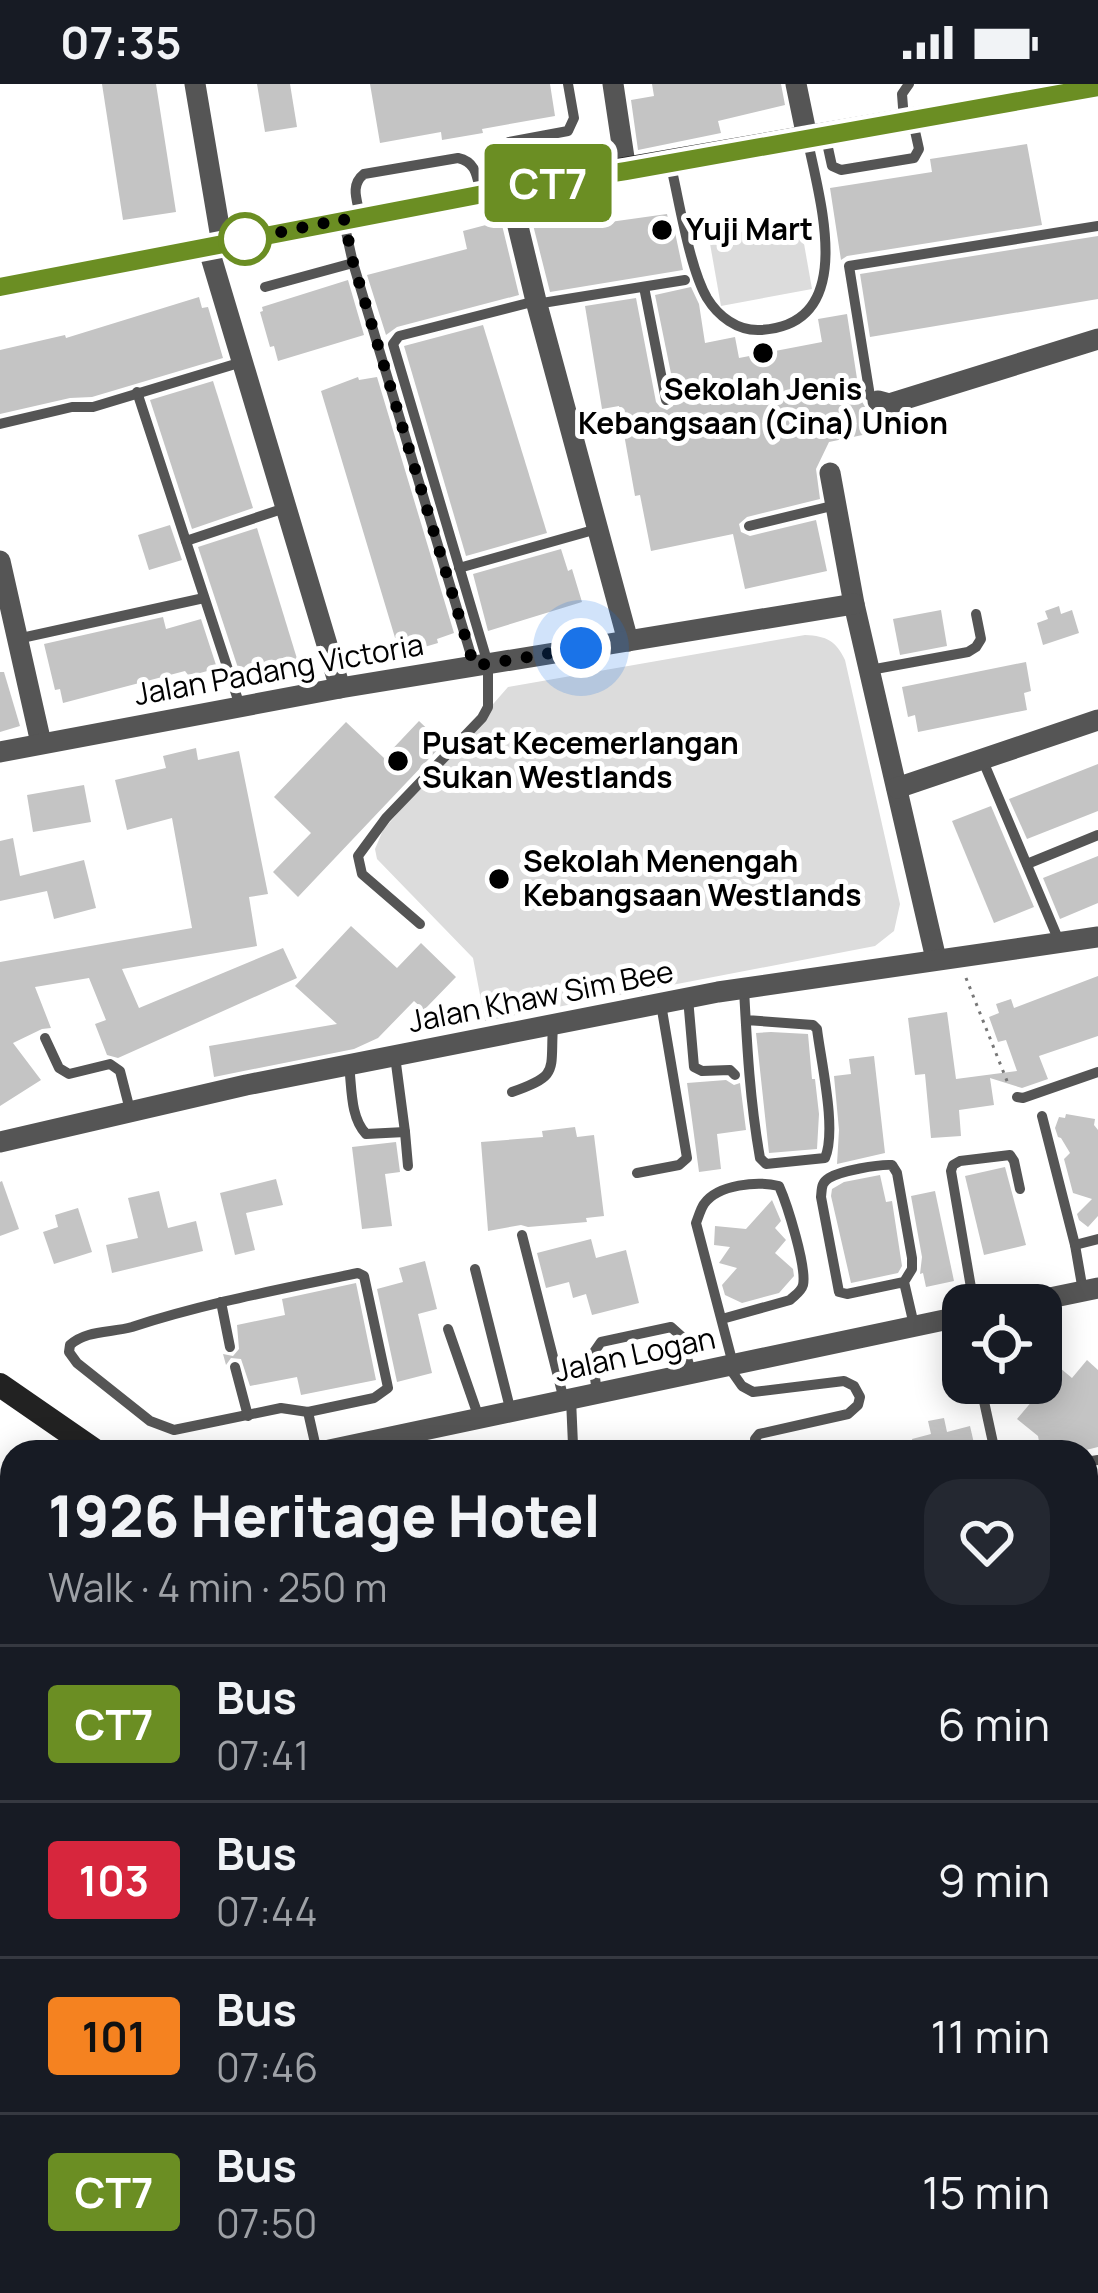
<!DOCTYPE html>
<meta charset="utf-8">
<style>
body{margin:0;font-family:Manrope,sans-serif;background:#242831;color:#f1f3f6;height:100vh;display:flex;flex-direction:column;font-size:45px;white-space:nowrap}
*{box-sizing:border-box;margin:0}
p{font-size:39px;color:#9ea1a6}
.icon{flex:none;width:66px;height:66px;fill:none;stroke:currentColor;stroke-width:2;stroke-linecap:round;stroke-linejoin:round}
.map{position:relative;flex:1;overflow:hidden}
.side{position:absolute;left:0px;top:1356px;width:1098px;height:855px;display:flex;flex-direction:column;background:#171b24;border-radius:36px 36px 0 0;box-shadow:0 6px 30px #0003}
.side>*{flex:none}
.badge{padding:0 24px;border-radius:9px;font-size:42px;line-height:78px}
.buttons{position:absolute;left:942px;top:1200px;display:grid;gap:24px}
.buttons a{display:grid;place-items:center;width:120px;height:120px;border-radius:24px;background:#171b24;box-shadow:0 6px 30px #0003;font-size:60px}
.you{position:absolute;width:60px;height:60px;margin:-30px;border:9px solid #fff;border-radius:50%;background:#1a73e8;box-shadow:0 0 0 18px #1a73e833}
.map>.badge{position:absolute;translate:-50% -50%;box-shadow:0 0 0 6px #fff}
.round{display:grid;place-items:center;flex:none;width:126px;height:126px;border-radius:36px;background:#242831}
.headline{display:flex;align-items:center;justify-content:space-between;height:204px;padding:0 48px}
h1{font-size:57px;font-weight:800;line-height:90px}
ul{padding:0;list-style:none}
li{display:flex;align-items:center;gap:36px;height:156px;padding:0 48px;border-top:3px solid #363941}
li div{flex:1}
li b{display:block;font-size:45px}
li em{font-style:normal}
li .badge{min-width:132px;font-weight:700;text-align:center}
.status{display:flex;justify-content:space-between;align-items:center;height:84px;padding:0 60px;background:#171b24;direction:ltr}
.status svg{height:33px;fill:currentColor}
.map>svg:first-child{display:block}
.green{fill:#dcdcdc}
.building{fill:#c4c4c4}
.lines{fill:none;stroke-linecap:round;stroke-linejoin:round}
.path{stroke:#777;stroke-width:3;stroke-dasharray:3 6;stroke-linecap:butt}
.lane{stroke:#555;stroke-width:10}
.street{stroke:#555;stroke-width:21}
.secondary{stroke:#222;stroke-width:24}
.line-casing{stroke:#fff;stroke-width:27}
.line{stroke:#6b8e23;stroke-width:18}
.walk{stroke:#000;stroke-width:12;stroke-dasharray:0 21.6}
.poi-dot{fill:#000;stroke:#fff;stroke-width:4.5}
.stop-dot{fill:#fff;stroke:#6b8e23;stroke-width:6}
.labels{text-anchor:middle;stroke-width:10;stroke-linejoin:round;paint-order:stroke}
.poi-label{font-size:30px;font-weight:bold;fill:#000;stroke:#fff;text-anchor:start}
.street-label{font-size:30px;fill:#000;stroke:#fff}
</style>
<div class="status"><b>07:35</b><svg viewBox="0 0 49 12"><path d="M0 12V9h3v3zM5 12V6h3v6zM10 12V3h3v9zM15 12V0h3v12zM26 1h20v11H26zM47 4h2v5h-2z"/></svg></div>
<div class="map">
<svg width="1098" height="2209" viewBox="0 0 1098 2209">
<rect width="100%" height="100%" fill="#fff"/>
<!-- green -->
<g class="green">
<polygon points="800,137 812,205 721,222 709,154"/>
<path d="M805 551C827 552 836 557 845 576L900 820 894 847 875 862 485 937 473 874 377 775 375 765 383 746 508 603Z"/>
</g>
<!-- building -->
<g class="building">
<polygon points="102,0 156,0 176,128 123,136"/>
<polygon points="257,0 290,0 297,43 265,48"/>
<polygon points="370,0 550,0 555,32 482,45 483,49 442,56 441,48 380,59"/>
<polygon points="652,0 781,0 785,21 718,37 721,49 638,66 631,16 654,12"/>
<polygon points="1027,60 1042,141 847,172 841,176 830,104 932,88 930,75"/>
<polygon points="571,125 574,143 667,130 669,139 673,139 683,186 550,208 531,133"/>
<polygon points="501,137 519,211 397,243 386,251 367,191 467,165 463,147"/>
<polygon points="1098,152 1098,215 870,253 860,190"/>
<polygon points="348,196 364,251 278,277 274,262 270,263 260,228 263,227 262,223"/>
<polygon points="691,203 699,220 705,259 735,253 739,274 822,258 818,235 847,230 860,314 868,328 872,349 829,358 816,385 820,415 747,433 739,440 741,448 750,452 816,436 827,487 745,505 733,450 651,467 640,411 635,412 619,322 602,325 585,222 636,214 656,318 660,323 667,326 673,322 676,314 655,211"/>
<polygon points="199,213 202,224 208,223 223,274 92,313 70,314 0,330 0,266 65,251 66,254"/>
<polygon points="483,241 547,449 466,472 404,262"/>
<polygon points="358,293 359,296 377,293 454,549 437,555 438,559 404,569 403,566 399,567 321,307"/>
<polygon points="213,297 253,424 192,445 150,316"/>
<polygon points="170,441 182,476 149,486 138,451"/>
<polygon points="257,444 298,578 241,593 198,463"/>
<polygon points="561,465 568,487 572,485 582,518 488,547 473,490"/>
<polygon points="1059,522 1061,530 1072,526 1079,549 1043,561 1037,539 1048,535 1045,527"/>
<polygon points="941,526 947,562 900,571 893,535"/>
<polygon points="163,533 166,545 201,535 216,581 211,586 189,592 185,587 63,619 60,605 55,606 44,560"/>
<polygon points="1026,578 1031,607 1024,609 1027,626 918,648 915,631 908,633 902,603"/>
<polygon points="0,588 4,588 20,642 0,648"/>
<polygon points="419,637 443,660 298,813 273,788 311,749 274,713 346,638 384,674"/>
<polygon points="196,664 198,676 239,667 268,810 249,813 257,862 122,885 139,924 283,864 297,894 118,974 107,971 95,940 106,936 89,894 35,903 51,944 42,945 13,959 41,996 0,1022 0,878 192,844 172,734 127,746 115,696 166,684 163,672"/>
<polygon points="1098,680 1098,727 1027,755 1009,715"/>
<polygon points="84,701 91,738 33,748 27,711"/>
<polygon points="991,722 1034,823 994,839 952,737"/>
<polygon points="13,754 20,792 84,776 96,824 54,835 47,807 0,817 0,757"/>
<polygon points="1098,772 1098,819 1060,835 1043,794"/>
<polygon points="351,842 397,884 421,859 456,893 424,926 414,917 378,954 354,965 214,993 209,962 337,940 295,902"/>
<polygon points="1098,892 1098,952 1039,972 1048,995 1022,1004 990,994 994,1021 959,1026 961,1052 931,1054 925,990 915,991 908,934 947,928 956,995 1017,987 1006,956 998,958 989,933 999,929 996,920 1011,915 1014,924"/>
<polygon points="771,948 808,950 812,995 815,995 819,1030 817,1065 769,1069 756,949"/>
<polygon points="874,972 885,1069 837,1080 839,1046 834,992 851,990 849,975"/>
<polygon points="726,996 734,1001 740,999 746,1046 717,1050 721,1085 699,1088 687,999"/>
<polygon points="1066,1030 1095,1035 1094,1041 1098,1046 1098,1132 1088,1143 1079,1136 1077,1130 1092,1115 1073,1109 1064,1075 1070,1069 1061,1054 1058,1053 1055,1044 1059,1033 1065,1034"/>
<polygon points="575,1043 577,1053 594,1051 604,1132 586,1134 587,1138 528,1143 521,1141 488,1147 481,1058 543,1053 542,1047"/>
<polygon points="396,1058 400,1088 385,1090 392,1142 362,1145 352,1063"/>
<polygon points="1005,1083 1026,1161 984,1171 965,1092"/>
<polygon points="880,1091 886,1118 892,1117 902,1182 898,1189 851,1199 831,1112 832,1105 844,1098"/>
<polygon points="276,1095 283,1121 246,1129 255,1166 235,1171 220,1109"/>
<polygon points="2,1097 19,1145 0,1152 0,1098"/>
<polygon points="159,1107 168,1144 196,1137 203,1167 112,1189 106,1161 138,1154 128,1114"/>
<polygon points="935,1107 954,1197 926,1203 923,1189 920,1190 922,1173 911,1112"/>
<polygon points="772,1116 781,1137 775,1144 786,1156 775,1169 793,1185 794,1192 779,1209 742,1219 725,1211 722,1201 737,1184 719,1179 730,1163 714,1161 715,1142 746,1145"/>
<polygon points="78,1124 92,1168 54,1180 43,1148 58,1143 55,1131"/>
<polygon points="591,1155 596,1174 626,1166 639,1219 592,1231 586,1210 573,1214 569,1198 546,1204 537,1169"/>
<polygon points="425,1177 437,1225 418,1230 432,1289 397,1298 377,1205 403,1198 399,1184"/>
<polygon points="356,1199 376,1296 301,1311 297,1293 250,1302 241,1275 231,1274 226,1281 223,1270 233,1272 239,1265 237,1241 285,1231 282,1215"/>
<polygon points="1087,1276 1098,1286 1098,1363 1078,1368 1041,1368 1038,1352 1017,1335 1060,1284 1072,1294"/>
<polygon points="944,1334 947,1348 970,1342 976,1368 915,1368 912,1355 931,1350 928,1337"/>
</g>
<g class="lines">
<!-- path -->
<polyline class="path" points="966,894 1009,1002"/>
<!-- lane -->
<g class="lane">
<polyline points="904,36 902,10 909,0"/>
<polyline points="825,50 832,82 841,86 914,74 919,65 913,38"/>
<path d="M670 78C679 115 689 183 707 214 718 232 737 247 760 246 860 241 819 115 807 53"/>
<polyline points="509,105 504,63 509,58 568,47 574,34 568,0"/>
<path d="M360 131C357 116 350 101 364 90L458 74C477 78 477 94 481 110"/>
<polyline points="344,139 353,179 474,581"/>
<polyline points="265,203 353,179"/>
<polyline points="644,203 666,316"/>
<polyline points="536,220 685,196"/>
<polyline points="137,308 240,622"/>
<polyline points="877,316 870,312 849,182 1098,142"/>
<polyline points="0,340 72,323 93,323 242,278"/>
<polyline points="749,442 836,421"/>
<polyline points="186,457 285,424"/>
<polyline points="459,484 597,445"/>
<polyline points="17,555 204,514"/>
<polyline points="870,586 968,568 976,563 981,555 976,530"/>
<polyline points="983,677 1059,857"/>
<polyline points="1027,780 1098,751"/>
<polyline points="420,840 362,790 358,772 386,734 482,634 488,623 488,580 393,260 399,252 536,217"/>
<path d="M744 905C747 962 750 1018 760 1074L766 1080 825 1074C837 1046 821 978 817 945L813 941 746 936"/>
<polyline points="688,914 694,983 702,987 730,986 735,991"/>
<polyline points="45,954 59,984 69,990 110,980 120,987 130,1026"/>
<polyline points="395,972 405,1048"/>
<path d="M349 981C352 1004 350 1033 366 1050L405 1048 408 1082"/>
<path d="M512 1008C560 991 550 988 553 941"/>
<polyline points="1017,1013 1023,1014 1098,988"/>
<polyline points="1042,1032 1075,1161 1083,1207"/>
<polyline points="637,1089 679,1081 687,1074 661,920"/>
<polyline points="522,1151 564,1316"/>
<polyline points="1075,1161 1098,1155"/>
<polyline points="475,1185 511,1328"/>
<path d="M358 1189 364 1192 387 1299 388 1304 374 1314 308 1328 281 1324 174 1346 150 1337 77 1279 69 1268 70 1261C86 1246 111 1249 132 1243 205 1219 282 1205 358 1189Z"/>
<path d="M904 1198 847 1210 839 1208 821 1113C822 1104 821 1099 829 1094 840 1087 879 1080 892 1081L897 1089 912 1174V1185L904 1198 914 1241"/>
<polyline points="221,1218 230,1263"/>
<polyline points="974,1221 951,1087 953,1081 960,1077 1010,1071 1014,1077 1020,1105"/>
<path d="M722 1235 790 1216C795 1211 801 1208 803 1201 807 1183 787 1120 779 1102 758 1097 718 1100 704 1120 701 1124 698 1134 696 1139L733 1280"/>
<polyline points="448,1245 479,1334"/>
<polyline points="728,1282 742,1302 753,1308 844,1297 854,1302 860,1313 858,1321 848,1330 759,1350 755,1355 757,1368"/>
<polyline points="235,1283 248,1332"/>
<polyline points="980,1299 995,1368"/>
<polyline points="597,1309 592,1271 601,1258 671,1243 681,1252 691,1288"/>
<polyline points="308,1328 317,1368"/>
<polyline points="541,1368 573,1361 571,1315"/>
<polyline points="1086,1378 1098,1376"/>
<polyline points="1086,1438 1098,1482"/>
<polyline points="1086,1572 1098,1569"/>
<polyline points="1086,1678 1098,1675"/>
<polyline points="11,1802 7,1803 12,1824"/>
<polyline points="7,1803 1,1783 12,1780"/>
<polyline points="0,1907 6,1931"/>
<polyline points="963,2199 971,2209"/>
<polyline points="384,2200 389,2199"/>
<polyline points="935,2209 955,2199"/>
</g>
<!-- street -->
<g class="street">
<polyline points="195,0 222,160"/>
<polyline points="613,0 626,87"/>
<polyline points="796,0 807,53"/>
<polyline points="509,105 536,217 628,557"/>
<polyline points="208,163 340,604"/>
<polyline points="878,317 889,320 1098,255"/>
<polyline points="830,389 854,520 936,875"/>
<polyline points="0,477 41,659"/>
<polyline points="0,668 340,604 854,520"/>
<polyline points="897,704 1098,636"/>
<polyline points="0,1058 246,1001 718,908 1098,853"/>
<polyline points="1016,1221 1098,1204"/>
<polyline points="320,1368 963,1232"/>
<polyline points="0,1461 12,1459"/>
<polyline points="1086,2009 1098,2002"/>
<polyline points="0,2135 12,2131"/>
<polyline points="1086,2148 1098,2170"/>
<polyline points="444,2209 446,2199"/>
</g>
<!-- secondary -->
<g class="secondary">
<polyline points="0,203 509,105 1098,3"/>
<polyline points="0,1301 97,1368"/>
<polyline points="1086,1652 1098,1649"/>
<polyline points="0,1933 12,1930"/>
<polyline points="807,2199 814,2209"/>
</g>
</g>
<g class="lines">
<defs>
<polyline id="line" points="0,203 504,106 626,87 1098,3"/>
</defs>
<!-- line casing -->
<use href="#line" class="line-casing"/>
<!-- line -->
<use href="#line" class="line"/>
<!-- walk -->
<polyline class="walk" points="245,155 242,156 344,135 353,178 474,582 581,564"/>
</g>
<!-- markers -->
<g class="poi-dot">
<circle cx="662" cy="146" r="12"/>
<circle cx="763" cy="269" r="12"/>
<circle cx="398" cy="677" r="12"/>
<circle cx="499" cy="795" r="12"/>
</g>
<circle class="stop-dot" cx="245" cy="155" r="24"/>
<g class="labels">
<!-- poi labels -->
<g class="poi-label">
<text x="686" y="156">Yuji Mart</text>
<text x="763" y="316" text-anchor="middle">Sekolah Jenis<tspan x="763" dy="34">Kebangsaan (Cina) Union</tspan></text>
<text x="422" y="670">Pusat Kecemerlangan<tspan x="422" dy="34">Sukan Westlands</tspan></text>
<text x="523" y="788">Sekolah Menengah<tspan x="523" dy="34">Kebangsaan Westlands</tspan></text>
</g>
<!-- street labels -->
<g class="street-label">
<text transform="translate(279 586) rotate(-10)" y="10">Jalan Padang Victoria</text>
<text transform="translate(541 913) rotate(-11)" y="10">Jalan Khaw Sim Bee</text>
<text transform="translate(635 1271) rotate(-12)" y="10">Jalan Logan</text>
</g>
</g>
</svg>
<div class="buttons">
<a><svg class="icon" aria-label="locate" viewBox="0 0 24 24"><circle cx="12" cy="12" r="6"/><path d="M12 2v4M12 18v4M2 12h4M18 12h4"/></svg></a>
</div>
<div class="you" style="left:581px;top:564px"></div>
<b class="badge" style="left:548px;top:99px;background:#6b8e23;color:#fff">CT7</b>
<section class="side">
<div class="headline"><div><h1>1926 Heritage Hotel</h1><p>Walk · 4 min · 250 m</p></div><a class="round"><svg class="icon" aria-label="heart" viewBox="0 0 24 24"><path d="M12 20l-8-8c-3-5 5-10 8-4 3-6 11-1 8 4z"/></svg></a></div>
<ul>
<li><span class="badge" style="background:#6b8e23;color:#fff">CT7</span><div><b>Bus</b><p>07:41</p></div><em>6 min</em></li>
<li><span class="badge" style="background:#d7263d;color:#fff">103</span><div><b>Bus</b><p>07:44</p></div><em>9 min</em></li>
<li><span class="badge" style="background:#f58220;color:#111">101</span><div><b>Bus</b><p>07:46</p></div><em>11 min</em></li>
<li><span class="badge" style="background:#6b8e23;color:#fff">CT7</span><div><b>Bus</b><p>07:50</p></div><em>15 min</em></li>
</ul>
</section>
</div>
